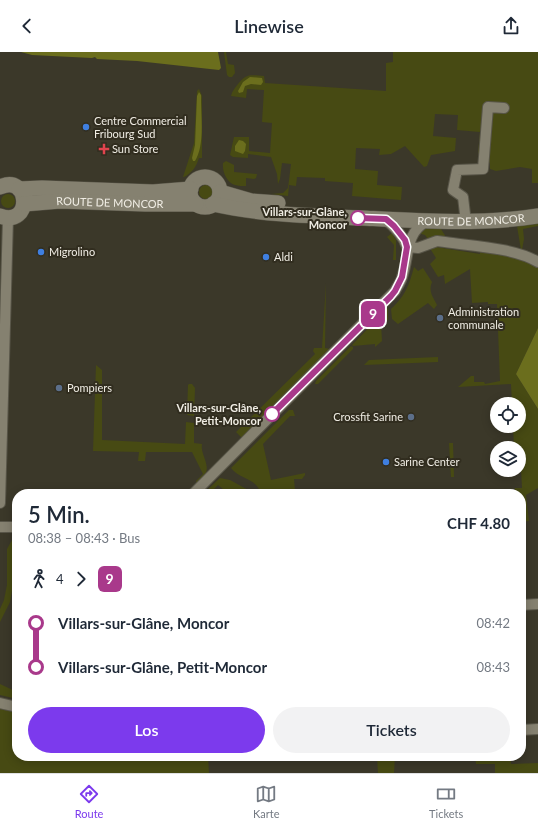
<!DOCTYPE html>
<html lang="de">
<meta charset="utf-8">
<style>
body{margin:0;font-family:Lato,sans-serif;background:#f2f2f3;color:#1f2937;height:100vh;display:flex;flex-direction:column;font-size:15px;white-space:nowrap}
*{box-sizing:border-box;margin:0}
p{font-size:13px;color:#747a83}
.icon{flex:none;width:22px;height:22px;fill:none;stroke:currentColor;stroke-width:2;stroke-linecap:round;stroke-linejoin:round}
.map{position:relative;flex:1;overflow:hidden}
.panel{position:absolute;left:12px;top:437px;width:514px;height:272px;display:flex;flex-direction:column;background:#fff;border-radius:16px;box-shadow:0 2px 10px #0003}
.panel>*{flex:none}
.badge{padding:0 8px;border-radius:6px;font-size:14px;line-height:26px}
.tools{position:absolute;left:490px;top:345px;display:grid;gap:8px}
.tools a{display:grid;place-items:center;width:36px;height:36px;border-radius:50%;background:#fff;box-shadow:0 2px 10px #0003;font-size:20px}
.map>.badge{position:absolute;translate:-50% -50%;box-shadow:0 0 0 2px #fff}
.legs{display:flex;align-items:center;gap:6px;height:44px;padding:0 16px;font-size:13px}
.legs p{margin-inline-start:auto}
.head{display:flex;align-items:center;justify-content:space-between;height:68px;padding:0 16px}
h1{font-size:22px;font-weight:600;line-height:30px}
.button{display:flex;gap:8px;margin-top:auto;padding:8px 16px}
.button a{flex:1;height:46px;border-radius:24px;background:#7c3aed;color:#fff;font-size:16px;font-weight:600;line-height:46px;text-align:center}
.button a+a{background:#f2f2f3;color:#1f2937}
ul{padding:0 16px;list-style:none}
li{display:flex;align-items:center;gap:14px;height:44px;font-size:15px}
li i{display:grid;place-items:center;width:6px;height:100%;margin:0 5px;background:currentColor}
li i::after{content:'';width:10px;height:10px;margin:-5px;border:3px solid;border-radius:50%;background:#fff}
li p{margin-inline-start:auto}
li:first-child i{background:linear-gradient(#0000 50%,currentColor 0)}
li:last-child i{background:linear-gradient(currentColor 50%,#0000 0)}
header{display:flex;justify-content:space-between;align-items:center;height:52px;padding:0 16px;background:#fff;font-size:18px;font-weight:600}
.menu{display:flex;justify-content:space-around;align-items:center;height:56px;border-top:1px solid #e0e1e3;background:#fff;font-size:11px;color:#747a83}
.menu a{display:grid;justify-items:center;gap:2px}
.menu .active{color:#7c3aed}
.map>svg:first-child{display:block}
.green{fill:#474a13}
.forest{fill:#6b6e1d}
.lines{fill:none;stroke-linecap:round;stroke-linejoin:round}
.minor-casing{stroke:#585548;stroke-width:12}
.secondary-casing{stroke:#585548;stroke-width:16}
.minor{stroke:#858170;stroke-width:10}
.secondary{stroke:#858170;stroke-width:15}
.line-1-casing{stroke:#fff;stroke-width:9}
.line-1{stroke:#a9398b;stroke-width:6}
.shop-dot{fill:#3f7fe0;stroke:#312d1f;stroke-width:1.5}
.health-dot{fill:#e0444e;stroke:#312d1f;stroke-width:1.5}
.stop-1-dot{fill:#fff;stroke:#a9398b;stroke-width:2}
.service-dot{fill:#5c6f8a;stroke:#312d1f;stroke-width:1.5}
.labels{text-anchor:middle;stroke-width:4;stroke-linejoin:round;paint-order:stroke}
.poi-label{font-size:11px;fill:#f0ede4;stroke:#312d1f;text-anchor:start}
.street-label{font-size:11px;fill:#f0ede4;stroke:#312d1f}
.stop-label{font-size:11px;font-weight:bold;fill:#f0ede4;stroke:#312d1f;text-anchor:end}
</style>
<header><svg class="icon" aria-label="back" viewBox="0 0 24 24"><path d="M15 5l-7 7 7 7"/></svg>Linewise<svg class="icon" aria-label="share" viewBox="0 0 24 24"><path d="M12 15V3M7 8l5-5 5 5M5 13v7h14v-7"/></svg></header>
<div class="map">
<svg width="538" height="721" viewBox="0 0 538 721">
<rect width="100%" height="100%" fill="#3b3829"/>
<!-- green -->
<g class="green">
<polygon points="224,0 226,0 228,12 234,13 235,21 232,25 229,25 227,23"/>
<path d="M393 0H538V131H532V117L520 115 496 119 490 117V111L478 101 480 80 457 78 458 63 435 62 433 84 456 86 455 99 431 103 427 114 424 115 405 94 391 102 379 103 380 97 356 96 355 117 378 119 377 133 402 135 401 148 352 144 353 131 325 129V126L297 125 296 134 289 133 288 144 271 142 283 141 288 136 291 112 282 111 280 127 278 132 277 122 271 105 248 102V106L233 105 230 103 234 85H249V99L270 101 272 71 262 70 264 38 247 37 246 46 231 44C232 39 235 36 238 32 246 21 251 23 264 24L265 31 386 39V11L393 10Z"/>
<path d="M199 37 202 44V106H199C196 115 192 121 184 125H183L194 91 197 39Z"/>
<path d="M226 109 234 113V120L257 122 256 126 254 127 246 126V134C243 134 238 134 235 133 227 131 222 120 223 111Z"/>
<circle cx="206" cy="140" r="7"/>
<circle cx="8" cy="149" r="7"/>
<polygon points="538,167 538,174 523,177 524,187 522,198 521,198 517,174 519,172"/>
<polygon points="439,174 446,185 428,187 425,183 418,181 424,175"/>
<polygon points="392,181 396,188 396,208 393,208 394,193 387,185"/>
<polygon points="436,195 480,202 480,200 505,203 538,214 538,276 516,322 538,357 538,436 526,443 529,469 521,470 521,442 515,442 515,436 522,436 520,398 519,396 514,396 513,374 519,374 519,352 512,352 511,332 458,335 471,324 474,324 474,330 484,330 485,332 500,329 497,252 488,252 488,250 472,251 470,217 445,232 444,223 438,225 430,212 436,206 431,198 432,196"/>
<path d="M414 215 418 219 423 216 432 230C428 239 433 245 437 253L434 257 428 251 398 272 392 267 391 257C406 243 409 233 414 215Z"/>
<polygon points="326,231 325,296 330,297 242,386 236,380 315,302 313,299 314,296 322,296"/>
<polygon points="388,256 388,268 385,269 385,272 381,272 382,289 375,295 375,292 353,294 352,293"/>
<polygon points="351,294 353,295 353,297 318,332 315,332 316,329"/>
<polygon points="438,305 438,310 364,313 369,308"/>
<path d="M96 313 102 318V388L185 392 186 370 194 371V391L202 392C200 402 211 413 205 423 203 426 199 429 196 432V429L203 422 192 400H146L145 409H138L139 400 93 399Z"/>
<polygon points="189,332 192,332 195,336 194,364 187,363 188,333"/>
<path d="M289 358H293L295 364H290L263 392 271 428 305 421V423L302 427H294L295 439H301L305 442H261C257 426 239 427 231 416Z"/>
<polygon points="449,391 453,391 454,425 451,425"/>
<polygon points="220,426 230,428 250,439 251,442 229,442 218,433 209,442 203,442"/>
<polygon points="17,486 17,516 16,516 10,550 0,570 0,557 4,548 7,533 7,497 12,488"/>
<polygon points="0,632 17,640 17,647 0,643"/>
<polygon points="0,657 17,661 17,704 208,704 209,721 0,721"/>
<polygon points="377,704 395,704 394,721 378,721"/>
<polygon points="475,704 510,704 511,712 538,711 538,721 495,721 495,712 476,712"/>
</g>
<!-- forest -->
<g class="forest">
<polygon points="21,0 218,0 221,16 219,18 137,9 97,7 95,5 92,6 32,3"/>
<polygon points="250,25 262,26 263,30 261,33 251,32 245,34 243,40 239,41 238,39 243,30"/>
<path d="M199 40 201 43V47C201 66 205 93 195 109H193L192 106 195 93 197 44Z"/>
<polygon points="239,88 243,89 246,92 245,99 243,102 235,99 235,94"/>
<polygon points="538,276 538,357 516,322"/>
</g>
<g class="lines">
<defs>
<g id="minor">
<polyline points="465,162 463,145 453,138 457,118 483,117 488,55 504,56"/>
<path d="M385 167C395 175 403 183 407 195"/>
<path d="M407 195 418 196 437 189 445 190C472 194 515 196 538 210"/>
<path d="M193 442 395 239C397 235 401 230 402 225 410 204 404 182 427 169"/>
<polyline points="0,451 8,166"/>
<polyline points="0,475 17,475"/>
<polyline points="521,553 538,552"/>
<polyline points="0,651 17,655"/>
<polyline points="521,678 538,677"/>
</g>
<g id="secondary">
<circle cx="205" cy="140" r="15"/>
<path d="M0 135C30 121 33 176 0 164"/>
<polyline points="19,137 42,136 153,140 191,137"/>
<polyline points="220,140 251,149 278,151"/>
<path id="s1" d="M24 152 60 149 145 152H196"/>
<path id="s2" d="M213 152C262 163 312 164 362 166 420 169 480 173 538 164"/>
</g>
</defs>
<!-- minor casing -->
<use href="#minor" class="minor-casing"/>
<!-- secondary casing -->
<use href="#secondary" class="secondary-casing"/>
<!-- minor -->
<use href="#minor" class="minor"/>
<!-- secondary -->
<use href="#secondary" class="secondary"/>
</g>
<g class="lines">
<defs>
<polyline id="line-1" points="272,362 391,244 395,239 402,225 407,195 405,188 394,174 386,167 358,166"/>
</defs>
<!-- line-1 casing -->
<use href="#line-1" class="line-1-casing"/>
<!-- line-1 -->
<use href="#line-1" class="line-1"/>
</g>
<!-- markers -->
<g class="shop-dot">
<circle cx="86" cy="75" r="4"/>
<circle cx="41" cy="200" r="4"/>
<circle cx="266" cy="205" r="4"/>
<circle cx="386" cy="410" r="4"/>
</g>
<path class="health-dot" d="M102 91h4v4h4v4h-4v4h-4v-4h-4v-4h4z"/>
<g class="stop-1-dot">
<circle cx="358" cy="166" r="7"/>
<circle cx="272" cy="362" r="7"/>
</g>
<g class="service-dot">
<circle cx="440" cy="266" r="4"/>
<circle cx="59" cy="336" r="4"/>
<circle cx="411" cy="365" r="4"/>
</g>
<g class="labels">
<!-- poi labels -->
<g class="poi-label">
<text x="94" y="73">Centre Commercial<tspan x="94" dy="13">Fribourg Sud</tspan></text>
<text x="112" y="101">Sun Store</text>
<text x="49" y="204">Migrolino</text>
<text x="274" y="209">Aldi</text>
<text x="448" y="264">Administration<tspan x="448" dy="13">communale</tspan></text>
<text x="67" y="340">Pompiers</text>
<text x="403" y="369" text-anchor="end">Crossfit Sarine</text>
<text x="394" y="414">Sarine Center</text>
</g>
<!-- street labels -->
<g class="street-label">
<text dy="4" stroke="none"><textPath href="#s1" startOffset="86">ROUTE DE MONCOR</textPath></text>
<text dy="4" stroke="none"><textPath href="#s2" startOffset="259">ROUTE DE MONCOR</textPath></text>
</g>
<!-- stop labels -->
<g class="stop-label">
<text x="347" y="164">Villars-sur-Glâne,<tspan x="347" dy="13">Moncor</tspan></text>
<text x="261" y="360">Villars-sur-Glâne,<tspan x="261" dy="13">Petit-Moncor</tspan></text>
</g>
</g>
</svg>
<div class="tools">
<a><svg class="icon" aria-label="locate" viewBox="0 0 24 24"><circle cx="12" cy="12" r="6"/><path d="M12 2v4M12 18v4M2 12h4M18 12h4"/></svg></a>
<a><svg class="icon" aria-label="layers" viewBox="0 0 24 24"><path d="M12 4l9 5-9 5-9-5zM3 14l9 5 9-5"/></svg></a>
</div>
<b class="badge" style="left:373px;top:262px;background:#a9398b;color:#fff">9</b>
<section class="panel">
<div class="head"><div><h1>5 Min.</h1><p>08:38 – 08:43 · Bus</p></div><b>CHF 4.80</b></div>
<div class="legs"><svg class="icon" aria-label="walk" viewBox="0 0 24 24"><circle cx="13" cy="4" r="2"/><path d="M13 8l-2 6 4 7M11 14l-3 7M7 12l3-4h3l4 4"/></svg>4<svg class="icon" aria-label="forward" viewBox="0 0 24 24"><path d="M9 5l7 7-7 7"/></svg><b class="badge" style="background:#a9398b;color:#fff">9</b></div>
<ul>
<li><i style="color:#a9398b"></i><b>Villars-sur-Glâne, Moncor</b><p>08:42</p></li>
<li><i style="color:#a9398b"></i><b>Villars-sur-Glâne, Petit-Moncor</b><p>08:43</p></li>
</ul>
<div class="button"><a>Los</a><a>Tickets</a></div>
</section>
</div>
<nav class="menu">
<a class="active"><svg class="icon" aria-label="directions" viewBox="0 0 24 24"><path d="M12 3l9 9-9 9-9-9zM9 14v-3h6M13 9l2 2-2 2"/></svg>Route</a>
<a><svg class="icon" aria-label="map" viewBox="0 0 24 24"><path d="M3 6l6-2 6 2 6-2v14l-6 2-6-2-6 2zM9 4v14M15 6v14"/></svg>Karte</a>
<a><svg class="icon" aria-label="tickets" viewBox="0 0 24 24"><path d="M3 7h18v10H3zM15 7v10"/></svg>Tickets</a>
</nav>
